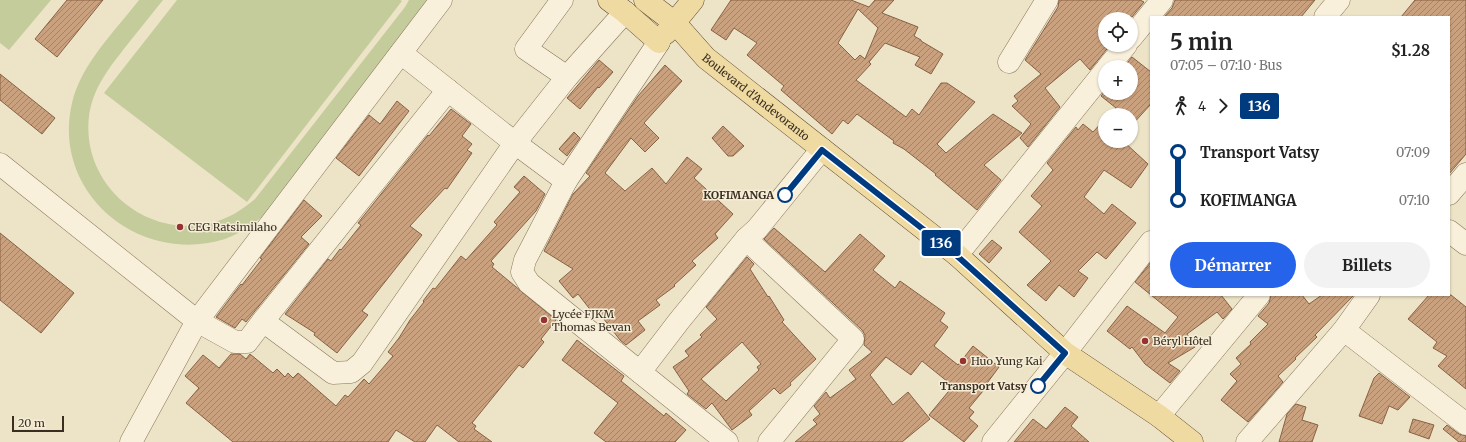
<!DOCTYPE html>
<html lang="fr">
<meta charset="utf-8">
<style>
body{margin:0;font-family:Merriweather,serif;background:#f2f2f2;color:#222;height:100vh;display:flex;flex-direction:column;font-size:15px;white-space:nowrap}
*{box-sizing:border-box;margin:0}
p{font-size:13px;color:#767676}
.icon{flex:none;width:22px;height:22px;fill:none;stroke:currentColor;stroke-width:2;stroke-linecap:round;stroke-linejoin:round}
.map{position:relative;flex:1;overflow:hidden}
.sheet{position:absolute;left:1150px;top:16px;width:300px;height:280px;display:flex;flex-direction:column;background:#fff;border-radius:0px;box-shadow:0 1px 3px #0004}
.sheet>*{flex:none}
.badge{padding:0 8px;border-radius:3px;font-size:14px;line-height:26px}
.controls{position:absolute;left:1098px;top:12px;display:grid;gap:8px}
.controls a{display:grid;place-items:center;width:40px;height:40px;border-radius:50%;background:#fff;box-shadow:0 1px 3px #0004;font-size:20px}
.scale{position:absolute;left:12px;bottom:10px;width:52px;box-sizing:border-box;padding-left:4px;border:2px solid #3a2e20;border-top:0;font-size:11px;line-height:14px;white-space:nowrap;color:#3a2e20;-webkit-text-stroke:3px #f5edd7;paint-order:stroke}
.map>.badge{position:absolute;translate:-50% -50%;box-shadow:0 0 0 2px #fff}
.legs{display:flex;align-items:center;gap:6px;height:44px;padding:0 20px;font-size:13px}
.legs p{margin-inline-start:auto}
.headline{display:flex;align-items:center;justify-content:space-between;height:68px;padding:0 20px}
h1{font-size:22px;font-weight:700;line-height:30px}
.button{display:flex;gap:8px;margin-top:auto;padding:8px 20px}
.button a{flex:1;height:46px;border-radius:24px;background:#2563eb;color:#fff;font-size:16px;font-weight:700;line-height:46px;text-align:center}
.button a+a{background:#f2f2f2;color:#222}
ul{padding:0 20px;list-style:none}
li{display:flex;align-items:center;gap:14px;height:48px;font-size:15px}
li i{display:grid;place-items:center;width:6px;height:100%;margin:0 5px;background:currentColor}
li i::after{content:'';width:10px;height:10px;margin:-5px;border:3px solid;border-radius:50%;background:#fff}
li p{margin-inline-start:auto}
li:first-child i{background:linear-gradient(#0000 50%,currentColor 0)}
li:last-child i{background:linear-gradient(currentColor 50%,#0000 0)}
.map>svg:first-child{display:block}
.park{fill:#c4cc9b}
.building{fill:url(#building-hatch);stroke:#876143;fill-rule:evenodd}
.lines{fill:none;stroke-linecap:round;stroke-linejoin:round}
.minor-casing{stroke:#89765d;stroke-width:23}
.major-casing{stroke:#574431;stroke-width:23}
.minor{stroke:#f8f0db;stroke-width:22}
.major{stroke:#efdaa1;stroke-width:22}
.line-1-casing{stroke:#fff;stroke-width:9}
.line-1{stroke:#003b80;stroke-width:6}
.stop-1-dot{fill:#fff;stroke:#003b80;stroke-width:2}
.poi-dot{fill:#96322f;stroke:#f5edd7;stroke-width:1.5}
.labels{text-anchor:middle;stroke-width:3;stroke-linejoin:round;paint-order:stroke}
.street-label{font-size:11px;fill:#3a2e20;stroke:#f5edd7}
.stop-label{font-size:11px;font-weight:bold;fill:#3a2e20;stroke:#f5edd7;text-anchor:end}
.poi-label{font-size:11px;fill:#3a2e20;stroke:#f5edd7;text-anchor:start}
</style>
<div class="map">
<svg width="1466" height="442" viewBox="0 0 1466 442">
<defs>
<pattern id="building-hatch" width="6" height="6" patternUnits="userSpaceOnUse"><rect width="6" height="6" fill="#caa17e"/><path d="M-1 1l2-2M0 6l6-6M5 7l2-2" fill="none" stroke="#a58467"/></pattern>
</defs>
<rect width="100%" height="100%" fill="#ede4c7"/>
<!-- park -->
<g class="park">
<polygon points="0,0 51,0 9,50 0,43"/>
<path d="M139 0H163C151 15 139 30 127 45 110 67 93 87 89 116 81 184 145 239 211 223 228 219 242 210 255 199L405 7 409 0H431L270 210C257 222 242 233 225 239 139 266 51 193 72 103 81 64 115 31 139 0Z"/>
<polygon points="177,0 400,0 402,1 247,202 104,93"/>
</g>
<!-- building -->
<g class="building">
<polygon points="67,0 103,0 57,57 35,39"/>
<path d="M731 0H851L869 7 875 0H894L882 13 918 27 914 36 921 40V41L943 54 931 74 915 65 920 57 885 43 869 62 871 64 856 80 906 117 912 109 919 115 941 83H947L975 102 937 144 946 153 993 114 1022 133 984 165 1001 180 977 210 935 175 936 174 904 149 893 143 894 141 857 114 848 124 843 120 832 134 781 90 784 86 747 55 757 43 734 28 726 40 711 30ZM858 9 878 28 865 59 860 55 855 60 838 43Z"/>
<polygon points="1059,0 1140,0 1144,2 1132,17 1121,17 1123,19 1105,19 1105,45 1110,45 1090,70 1080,59 1045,88 1060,107 1028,147 1020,138 1031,124 1012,106 1018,101 1014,96 1041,74 1025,60 1058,7"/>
<polygon points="1175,0 1315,0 1301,17 1164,17 1172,8"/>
<polygon points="1415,0 1466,0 1466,154 1449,174 1449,17 1401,17"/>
<polygon points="1132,57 1151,72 1151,104 1131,126 1131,115 1109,115 1116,108 1101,96 1105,91 1105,93 1131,93 1131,67 1124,67"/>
<polygon points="599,60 613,72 599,88 598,87 580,109 567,98"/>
<polygon points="665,65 682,81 644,123 659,138 645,152 631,138 605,173 625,191 652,168 666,184 687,157 702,169 694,178 733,214 715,234 718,238 692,261 696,265 674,285 675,286 656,300 660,305 638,321 645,330 626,345 620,340 600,314 596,317 578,294 573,298 559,281 573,269 544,251 573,194 590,176 586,173 638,96"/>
<polygon points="0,74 55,118 42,134 0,100"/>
<polygon points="397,101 409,111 359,176 336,158 369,115 380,124"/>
<polygon points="451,109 471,124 462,136 472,144 467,150 472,153 447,189 445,188 410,226 422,235 362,311 368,315 337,353 314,335 315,333 285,314 328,259 331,261 340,249 341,250 361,225 358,223 428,135 429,136"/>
<polygon points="1105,119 1105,141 1123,141 1148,164 1131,188 1104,170 1084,197 1104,214 1112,204 1136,223 1106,259 1097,252 1078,271 1088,278 1074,297 1059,285 1046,301 1027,285 1051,261 1019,232 1042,206 1031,196 1053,170 1047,163 1076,127 1078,130 1083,124 1093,132"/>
<polygon points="723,126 744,146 733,156 728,156 712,138"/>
<polygon points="574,132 580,138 567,156 559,149"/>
<polygon points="524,176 545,194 536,211 491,261 494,264 492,267 556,320 541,339 544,342 523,368 519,365 472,423 476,426 474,429 492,442 459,442 437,425 425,442 415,442 396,430 388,442 233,442 186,403 199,388 185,376 203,355 219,368 231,354 240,354 246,359 250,354 273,373 277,369 285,377 288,373 293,378 298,373 336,406 345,395 348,397 364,379 369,384 393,356 388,352 399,338 410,320 424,302 423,301 433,288 435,289 461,256 466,260 497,225 494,222 520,192 514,187"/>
<polygon points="304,200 322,216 301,237 309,244 246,322 242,319 235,328 216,317 241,284 242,285 262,259 260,258"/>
<polygon points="774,228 825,272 860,234 885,256 873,270 895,288 900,281 945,313 940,321 948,327 934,346 958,365 973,346 999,367 982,390 983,391 969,408 974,412 969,418 978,426 964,442 929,415 953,386 922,361 911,375 886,357 870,375 893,405 908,392 930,419 902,442 795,442 817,424 813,420 820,414 814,406 826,392 830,398 856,379 849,370 872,352 864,345 865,335 862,330 764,239"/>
<polygon points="0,233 74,293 41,333 0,300"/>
<polygon points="992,240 1002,248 989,263 979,254"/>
<path d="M747 257 754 264 750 269 768 297 769 296 784 320 782 322 816 359 790 383 791 385 780 394 774 388 749 411 752 415 732 430 712 403 706 409 687 394 689 391 673 367 689 356 685 351 702 337 700 335 717 319 706 307ZM742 342 761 364 757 367 759 370 726 401 701 379Z"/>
<polygon points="1151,262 1151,295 1135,282"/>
<polygon points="1151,295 1221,295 1232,309 1223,319 1217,312 1187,334 1195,347 1168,363 1180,371 1170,383 1145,364 1132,347 1130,349 1107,331 1127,306 1165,333 1178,317"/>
<polygon points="1271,295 1302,295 1309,304 1322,295 1354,295 1315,335 1317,337 1295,358 1296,359 1278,376 1283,382 1248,422 1221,400 1237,381 1230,374 1241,364 1236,358 1251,344 1250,342 1268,324 1258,316 1269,303"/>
<polygon points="1429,295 1451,295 1466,307 1466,389 1438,366 1447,356 1433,348 1437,342 1408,319"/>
<polygon points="577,340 624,376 621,381 664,416 666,413 686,430 675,442 606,442 594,433 618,403 562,360"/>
<polygon points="1379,373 1410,397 1398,410 1389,406 1382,424 1359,416 1374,378"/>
<polygon points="1296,404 1306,407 1302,420 1318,425 1312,442 1279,442 1287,414"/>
<polygon points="1065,407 1078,417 1071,426 1089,442 1014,442 1033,419 1046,429"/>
<polygon points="1413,419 1434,425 1429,439 1409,432"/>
<polygon points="1447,425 1459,434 1466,436 1466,442 1459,442 1443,429"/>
</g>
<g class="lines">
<defs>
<g id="minor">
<polyline points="562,0 526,49 567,77"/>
<polyline points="1325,17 1339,0"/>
<polyline points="1131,38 1162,0"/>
<polyline points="659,42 566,181 525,260 522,272 529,283 727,442"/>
<polyline points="401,53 515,143 566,181"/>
<polyline points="1009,62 1047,0"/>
<polyline points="1108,67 1126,45"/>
<polyline points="448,90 263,321 333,373 351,372 362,363 515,143 567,77 625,12"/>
<polyline points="0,164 197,321 235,342 247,342 263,321"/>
<polyline points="1449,194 1466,174"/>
<polyline points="1449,231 1466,244"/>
<polyline points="746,239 853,339 769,442"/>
<polyline points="957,255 1105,71"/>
<polyline points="1344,330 1466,424"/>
<polyline points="640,372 679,321 746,239 757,229 822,149"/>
<polyline points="1159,416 1259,295"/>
<polyline points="131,442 197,321 441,0"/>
<polyline points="993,442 1065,353 1151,242"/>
<polyline points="1247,442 1344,330 1369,295"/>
</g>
<g id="major">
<polyline points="609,0 625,12 659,42"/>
<path id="s1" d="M645 0 675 23 706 58 957 255 1065 353 1159 416 1192 442"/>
<polyline points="666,33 693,0"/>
</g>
</defs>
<!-- minor casing -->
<use href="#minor" class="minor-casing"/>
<!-- major casing -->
<use href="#major" class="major-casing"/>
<!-- minor -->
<use href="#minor" class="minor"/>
<!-- major -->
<use href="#major" class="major"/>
</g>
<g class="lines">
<defs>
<polyline id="line-1" points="785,195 822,150 956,255 1065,353 1038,386"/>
</defs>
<!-- line-1 casing -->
<use href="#line-1" class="line-1-casing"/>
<!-- line-1 -->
<use href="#line-1" class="line-1"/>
</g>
<!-- markers -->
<g class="stop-1-dot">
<circle cx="785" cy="195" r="7"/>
<circle cx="1038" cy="386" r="7"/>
</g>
<g class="poi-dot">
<circle cx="180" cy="227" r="4"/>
<circle cx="544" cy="320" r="4"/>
<circle cx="1145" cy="341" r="4"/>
<circle cx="963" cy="361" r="4"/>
</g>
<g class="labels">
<!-- street labels -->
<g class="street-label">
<text dy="4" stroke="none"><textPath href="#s1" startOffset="148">Boulevard d'Andevoranto</textPath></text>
</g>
<!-- stop labels -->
<g class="stop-label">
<text x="774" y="199">KOFIMANGA</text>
<text x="1027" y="390">Transport Vatsy</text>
</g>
<!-- poi labels -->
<g class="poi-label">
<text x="188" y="231">CEG Ratsimilaho</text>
<text x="552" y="318">Lycée FJKM<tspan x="552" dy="13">Thomas Bevan</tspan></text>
<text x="1153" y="345">Béryl Hôtel</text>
<text x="971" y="365">Huo Yung Kai</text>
</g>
</g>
</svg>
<div class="controls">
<a><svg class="icon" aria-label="locate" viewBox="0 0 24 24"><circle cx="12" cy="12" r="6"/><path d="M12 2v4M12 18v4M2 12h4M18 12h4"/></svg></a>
<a>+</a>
<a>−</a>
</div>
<div class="scale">20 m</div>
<b class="badge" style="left:941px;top:243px;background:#003b80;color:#fff">136</b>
<section class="sheet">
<div class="headline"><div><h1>5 min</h1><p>07:05 – 07:10 · Bus</p></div><b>$1.28</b></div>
<div class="legs"><svg class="icon" aria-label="walk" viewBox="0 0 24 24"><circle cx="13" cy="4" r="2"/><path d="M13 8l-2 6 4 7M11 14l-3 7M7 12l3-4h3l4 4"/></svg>4<svg class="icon" aria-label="forward" viewBox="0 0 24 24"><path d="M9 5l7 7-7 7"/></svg><b class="badge" style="background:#003b80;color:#fff">136</b></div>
<ul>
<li><i style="color:#003b80"></i><b>Transport Vatsy</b><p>07:09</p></li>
<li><i style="color:#003b80"></i><b>KOFIMANGA</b><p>07:10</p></li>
</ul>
<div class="button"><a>Démarrer</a><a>Billets</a></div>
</section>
</div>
